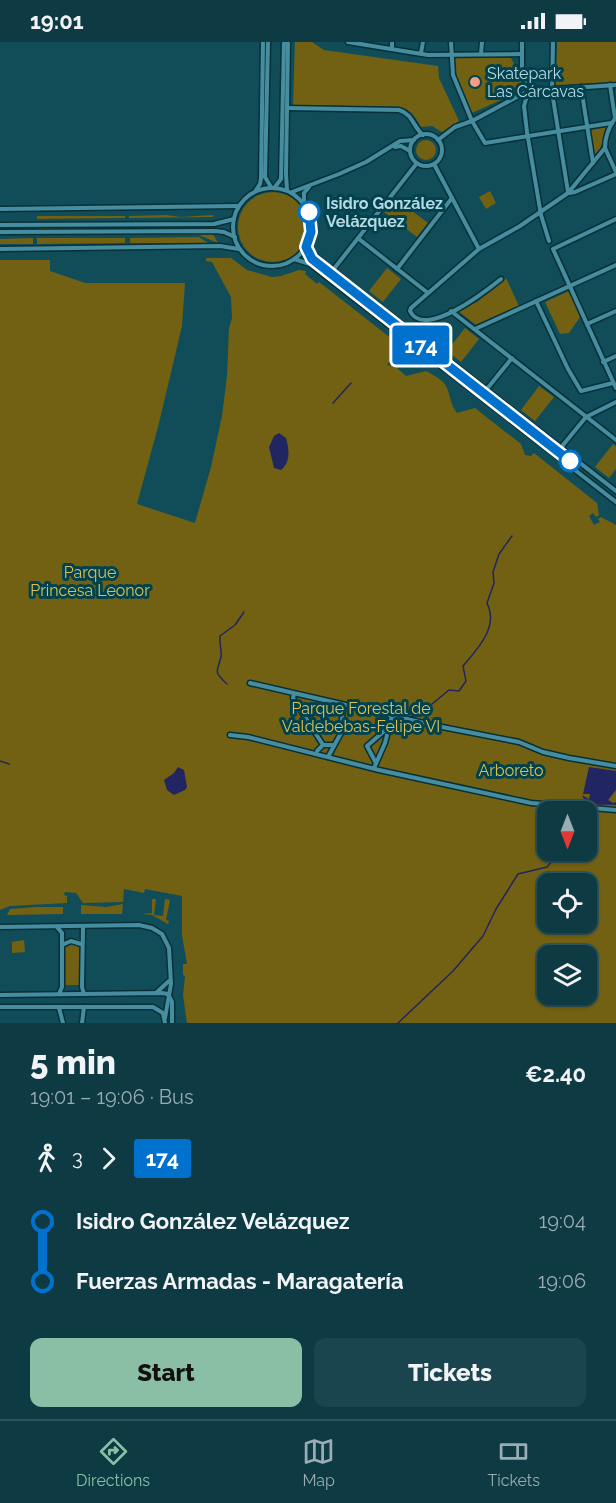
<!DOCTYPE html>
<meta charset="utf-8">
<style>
body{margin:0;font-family:Raleway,sans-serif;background:#1b454e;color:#f1f3f6;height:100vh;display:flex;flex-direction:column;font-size:22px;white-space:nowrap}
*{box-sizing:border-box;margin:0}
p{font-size:20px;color:#9aadb2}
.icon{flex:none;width:33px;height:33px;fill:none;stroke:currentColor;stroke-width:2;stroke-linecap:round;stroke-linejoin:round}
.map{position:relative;height:981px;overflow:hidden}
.details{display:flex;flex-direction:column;background:#0d3a43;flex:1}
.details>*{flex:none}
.badge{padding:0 12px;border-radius:4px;font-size:21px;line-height:39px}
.needle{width:39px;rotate:180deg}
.buttons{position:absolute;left:537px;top:759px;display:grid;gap:12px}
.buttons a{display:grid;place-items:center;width:60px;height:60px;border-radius:12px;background:#0d3a43;box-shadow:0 2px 4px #0004,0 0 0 2px #2d545c;font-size:30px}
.map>.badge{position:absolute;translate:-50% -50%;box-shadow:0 0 0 3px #fff}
.legs{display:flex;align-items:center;gap:9px;height:66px;padding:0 30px;font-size:20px}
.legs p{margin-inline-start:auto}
.headline{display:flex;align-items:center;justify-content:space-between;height:102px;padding:0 30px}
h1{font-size:33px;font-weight:800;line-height:45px}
.action{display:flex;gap:12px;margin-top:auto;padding:12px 30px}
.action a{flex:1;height:69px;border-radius:12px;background:#8abfa5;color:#111;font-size:24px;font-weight:800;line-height:69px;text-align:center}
.action a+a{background:#1b454e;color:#f1f3f6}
ul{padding:0 30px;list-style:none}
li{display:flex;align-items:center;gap:21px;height:60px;font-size:22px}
li i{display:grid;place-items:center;width:9px;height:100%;margin:0 8px;background:currentColor}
li i::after{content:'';width:15px;height:15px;margin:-8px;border:4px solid;border-radius:50%;background:#0d3a43}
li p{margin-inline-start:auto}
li:first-child i{background:linear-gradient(#0000 50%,currentColor 0)}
li:last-child i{background:linear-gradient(currentColor 50%,#0000 0)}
.status{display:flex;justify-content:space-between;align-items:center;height:42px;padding:0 30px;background:#0d3a43;direction:ltr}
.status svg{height:16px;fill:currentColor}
.dock{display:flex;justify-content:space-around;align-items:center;height:84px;border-top:2px solid #2d545c;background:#0d3a43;font-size:16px;color:#9aadb2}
.dock a{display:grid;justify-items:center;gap:3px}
.dock .active{color:#8abfa5}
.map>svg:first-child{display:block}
.green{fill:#726112;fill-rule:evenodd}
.water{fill:#212561}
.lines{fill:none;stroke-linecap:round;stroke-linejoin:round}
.stream{stroke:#212561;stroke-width:1.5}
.minor-casing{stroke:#073039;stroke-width:7}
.minor{stroke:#468e9f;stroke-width:4}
.line-1-casing{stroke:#fff;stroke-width:14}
.line-1{stroke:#0072ce;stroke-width:9}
.poi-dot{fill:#f49e88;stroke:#01424e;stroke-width:2}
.stop-1-dot{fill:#fff;stroke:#0072ce;stroke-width:3}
.labels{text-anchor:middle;stroke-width:6;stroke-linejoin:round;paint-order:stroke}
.poi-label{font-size:16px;fill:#b6d9e2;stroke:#01424e;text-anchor:start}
.stop-label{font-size:16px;font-weight:bold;fill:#b6d9e2;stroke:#01424e;text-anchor:start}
.park-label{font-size:16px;fill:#dbc050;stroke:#01424e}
</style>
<div class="status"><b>19:01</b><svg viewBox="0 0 49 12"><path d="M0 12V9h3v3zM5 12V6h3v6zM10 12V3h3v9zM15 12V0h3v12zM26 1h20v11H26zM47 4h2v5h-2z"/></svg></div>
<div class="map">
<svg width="616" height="981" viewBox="0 0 616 981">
<rect width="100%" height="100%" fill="#114d59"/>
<!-- green -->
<g class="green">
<path d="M295 0H312L324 8 438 24 439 36 459 79 442 90 432 84 421 85C415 74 411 68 400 65L293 63Z"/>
<polygon points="557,0 616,0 616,40 556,43"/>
<polygon points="491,14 511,16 525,47 472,71 455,33 454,15"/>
<polygon points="607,85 600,107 595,113 590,88"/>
<circle cx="426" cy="108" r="10"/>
<polygon points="490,149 496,161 486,167 479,155"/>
<circle cx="273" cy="185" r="35"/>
<polygon points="395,156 428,181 417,195 384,170"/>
<polygon points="166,173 181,175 213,173 213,175 129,176 129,174"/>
<polygon points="37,174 125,174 125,176 37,177"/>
<polygon points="125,185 125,187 37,188 37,186"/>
<polygon points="129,192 213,192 218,201 199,193"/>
<polygon points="199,195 208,201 130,201 130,196"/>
<polygon points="33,196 33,202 0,202 0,197"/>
<polygon points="37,196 125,196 125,201 37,202"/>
<path d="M206 216H231L247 228 272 235 281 234 299 228 306 229 305 232 317 242 319 240 401 304 387 323 396 325 406 334 426 329C433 333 442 337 446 344 451 353 449 360 457 371L475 366 521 402 525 413 531 414 534 411 597 461 599 473 596 475 593 471 589 474 594 483 600 480 598 477 601 475 616 483V981H187L183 953 185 934 183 933V922H187L182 893V854L145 847 144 851 124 847 123 860 83 861 76 851 65 850 64 853 67 854V861L10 864 0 868V218H50V229L85 241H185L182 284 159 381 137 462 195 481 211 425 222 374 227 334 229 286 232 276 231 255 212 220 206 219ZM548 770H586V808H548ZM548 842H586V880H548ZM548 914H586V952H548Z"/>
<polygon points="387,226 401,237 383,260 369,249"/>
<polygon points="506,236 519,264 476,283 458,269 477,260"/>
<polygon points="569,249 580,275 569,291 560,292 545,260"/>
<polygon points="465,286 479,297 461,320 447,309"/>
<polygon points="539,344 554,355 535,379 521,368"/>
<polygon points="613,402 616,404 616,427 609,436 595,425"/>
<polygon points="152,857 156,857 154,873 163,874 165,857 170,858 166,878 169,879 168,882 152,873 142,872 152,871"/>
<polygon points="123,862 122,872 81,872 81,863 106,865"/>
<polygon points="36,865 63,865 63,872 7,873 10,867"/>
<rect x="63" y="897" width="17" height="46"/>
<polygon points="24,898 25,910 12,911 12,900"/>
</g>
<!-- water -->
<g class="water">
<path d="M279 391 286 396C289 407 291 420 281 428L274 426 269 405 274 394Z"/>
<polygon points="178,725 184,728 187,745 185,748 174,753 167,748 164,738 174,731"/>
<path d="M589 725 616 729V748L608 758 613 761 616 760V763C604 762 586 766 582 753L589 757 590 752H583Z"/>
</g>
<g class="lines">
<!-- stream -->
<g class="stream">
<polyline points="333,361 351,341"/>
<path d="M227 642C213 629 217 631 221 615 222 608 219 601 220 594L235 583 244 570"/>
<path d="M411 675 426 667 449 648 459 649 466 639 463 624C478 606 499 585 487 561L494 541 493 530 499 512 512 494"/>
<polyline points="0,719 9,722"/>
<polyline points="586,778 589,774"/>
<polyline points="398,981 453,929 483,894 496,867 518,832 547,825 562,808"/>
</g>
<defs>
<g id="minor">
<polyline points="268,0 265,135 271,145"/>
<polyline points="348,0 428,13 522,12"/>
<polyline points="392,0 392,7"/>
<polyline points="451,0 453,33 472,79 485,101 611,81"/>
<polyline points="522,0 522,26 528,49"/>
<polyline points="553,0 552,50 568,150"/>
<polyline points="421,11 423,0"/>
<polyline points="481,12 482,0"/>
<polyline points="610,43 615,76"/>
<polyline points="581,45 593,121"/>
<polyline points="528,50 524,64 527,90 541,173 549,199"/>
<path d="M287 66 399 68C413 72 413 85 423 93"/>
<circle cx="426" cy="108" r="16"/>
<polyline points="438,98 455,85 472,79 528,49 616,43"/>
<polyline points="395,105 401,104 410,109"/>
<polyline points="605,106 616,130"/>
<polyline points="434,122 479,207"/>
<polyline points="275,145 281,137 284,0"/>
<circle cx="272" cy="185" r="39"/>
<polyline points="256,148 260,142 261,136 263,0"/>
<polyline points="287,148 286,132 288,0"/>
<polyline points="292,150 339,132 366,120 400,99 414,98"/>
<polyline points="569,151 575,150 616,132"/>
<polyline points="304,160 304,151 309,145"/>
<polyline points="0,167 238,164"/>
<polyline points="616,177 553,207 616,346"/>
<polyline points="0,183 214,182 234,177"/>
<polyline points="0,190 215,189 224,190 235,195"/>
<polyline points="359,197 428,251"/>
<polyline points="308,202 312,210 322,220 616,449"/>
<polyline points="0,207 220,204 239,207"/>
<polyline points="294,217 310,222 616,460"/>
<polyline points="397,227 452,156"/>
<polyline points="333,228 417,121"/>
<path d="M501 237C486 249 424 298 410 269L411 266 479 207 520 184 568 151 605 106C605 95 610 83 616 75"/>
<polyline points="536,259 568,327 581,349 613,341"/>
<polyline points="451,269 616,398"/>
<polyline points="587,282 616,269"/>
<polyline points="475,287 616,223"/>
<polyline points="603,320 616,314"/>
<polyline points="486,348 512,316"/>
<polyline points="562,407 563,403 586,375 616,360"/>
<polyline points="250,641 437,684 519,700 543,710 569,716 616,724"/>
<polyline points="294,652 293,656 323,703"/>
<polyline points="230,693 248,695 379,728 531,761 616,768"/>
<polyline points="317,709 323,703 332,703"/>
<polyline points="328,715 341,691 343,663"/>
<polyline points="376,721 367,704 390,684"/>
<polyline points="374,726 385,701 392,674"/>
<polyline points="0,885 139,883 152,886 162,892 169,906 171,942 165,976"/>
<polyline points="57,885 62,891 62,945 59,952"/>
<polyline points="83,885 82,945 84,952"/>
<polyline points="62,903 71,899 81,902"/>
<polyline points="157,950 169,939"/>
<polyline points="168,952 172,960 172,981"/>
<polyline points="0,953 162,951 168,952"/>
<polyline points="0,965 153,965 163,971 165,981"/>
<polyline points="59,966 63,981"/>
<polyline points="82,981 84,965"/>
</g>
</defs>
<!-- minor casing -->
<use href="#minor" class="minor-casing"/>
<!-- minor -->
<use href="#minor" class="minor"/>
</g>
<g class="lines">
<defs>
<polyline id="line-1" points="309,170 311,190 306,205 312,217 570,419"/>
</defs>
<!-- line-1 casing -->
<use href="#line-1" class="line-1-casing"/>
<!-- line-1 -->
<use href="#line-1" class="line-1"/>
</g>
<!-- markers -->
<circle class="poi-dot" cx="475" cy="40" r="6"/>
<g class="stop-1-dot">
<circle cx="309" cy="170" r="10"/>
<circle cx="570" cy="419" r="10"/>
</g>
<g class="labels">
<!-- poi labels -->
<g class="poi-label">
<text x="487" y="37">Skatepark<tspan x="487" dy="18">Las Cárcavas</tspan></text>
</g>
<!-- stop labels -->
<g class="stop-label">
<text x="326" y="167">Isidro González<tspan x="326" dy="18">Velázquez</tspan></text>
</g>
<!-- park labels -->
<g class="park-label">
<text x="90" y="536">Parque<tspan x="90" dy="18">Princesa Leonor</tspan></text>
<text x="361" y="672">Parque Forestal de<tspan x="361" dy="18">Valdebebas-Felipe VI</tspan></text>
<text x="511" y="734">Arboreto</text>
</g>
</g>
</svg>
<div class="buttons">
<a><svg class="needle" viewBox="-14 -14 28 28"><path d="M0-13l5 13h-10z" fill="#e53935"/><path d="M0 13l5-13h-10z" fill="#9aadb2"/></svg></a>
<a><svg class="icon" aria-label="locate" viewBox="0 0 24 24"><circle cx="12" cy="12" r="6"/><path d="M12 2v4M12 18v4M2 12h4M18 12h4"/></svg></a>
<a><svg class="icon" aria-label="layers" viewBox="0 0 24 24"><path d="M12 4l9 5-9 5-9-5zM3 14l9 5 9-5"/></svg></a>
</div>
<b class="badge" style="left:421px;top:303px;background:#0072ce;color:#fff">174</b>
</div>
<section class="details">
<div class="headline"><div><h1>5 min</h1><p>19:01 – 19:06 · Bus</p></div><b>€2.40</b></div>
<div class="legs"><svg class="icon" aria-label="walk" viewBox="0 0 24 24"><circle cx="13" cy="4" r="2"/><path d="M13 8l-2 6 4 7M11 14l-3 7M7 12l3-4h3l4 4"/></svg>3<svg class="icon" aria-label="forward" viewBox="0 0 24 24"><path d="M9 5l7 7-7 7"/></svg><b class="badge" style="background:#0072ce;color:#fff">174</b></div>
<ul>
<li><i style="color:#0072ce"></i><b>Isidro González Velázquez</b><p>19:04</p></li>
<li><i style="color:#0072ce"></i><b>Fuerzas Armadas - Maragatería</b><p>19:06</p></li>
</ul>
<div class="action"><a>Start</a><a>Tickets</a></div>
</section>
<nav class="dock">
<a class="active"><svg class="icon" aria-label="directions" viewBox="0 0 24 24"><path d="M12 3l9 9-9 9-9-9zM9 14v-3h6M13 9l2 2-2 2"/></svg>Directions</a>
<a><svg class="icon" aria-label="map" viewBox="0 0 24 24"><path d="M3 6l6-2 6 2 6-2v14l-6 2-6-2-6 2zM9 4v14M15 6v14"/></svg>Map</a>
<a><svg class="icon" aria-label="tickets" viewBox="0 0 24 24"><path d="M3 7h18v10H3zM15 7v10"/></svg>Tickets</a>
</nav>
